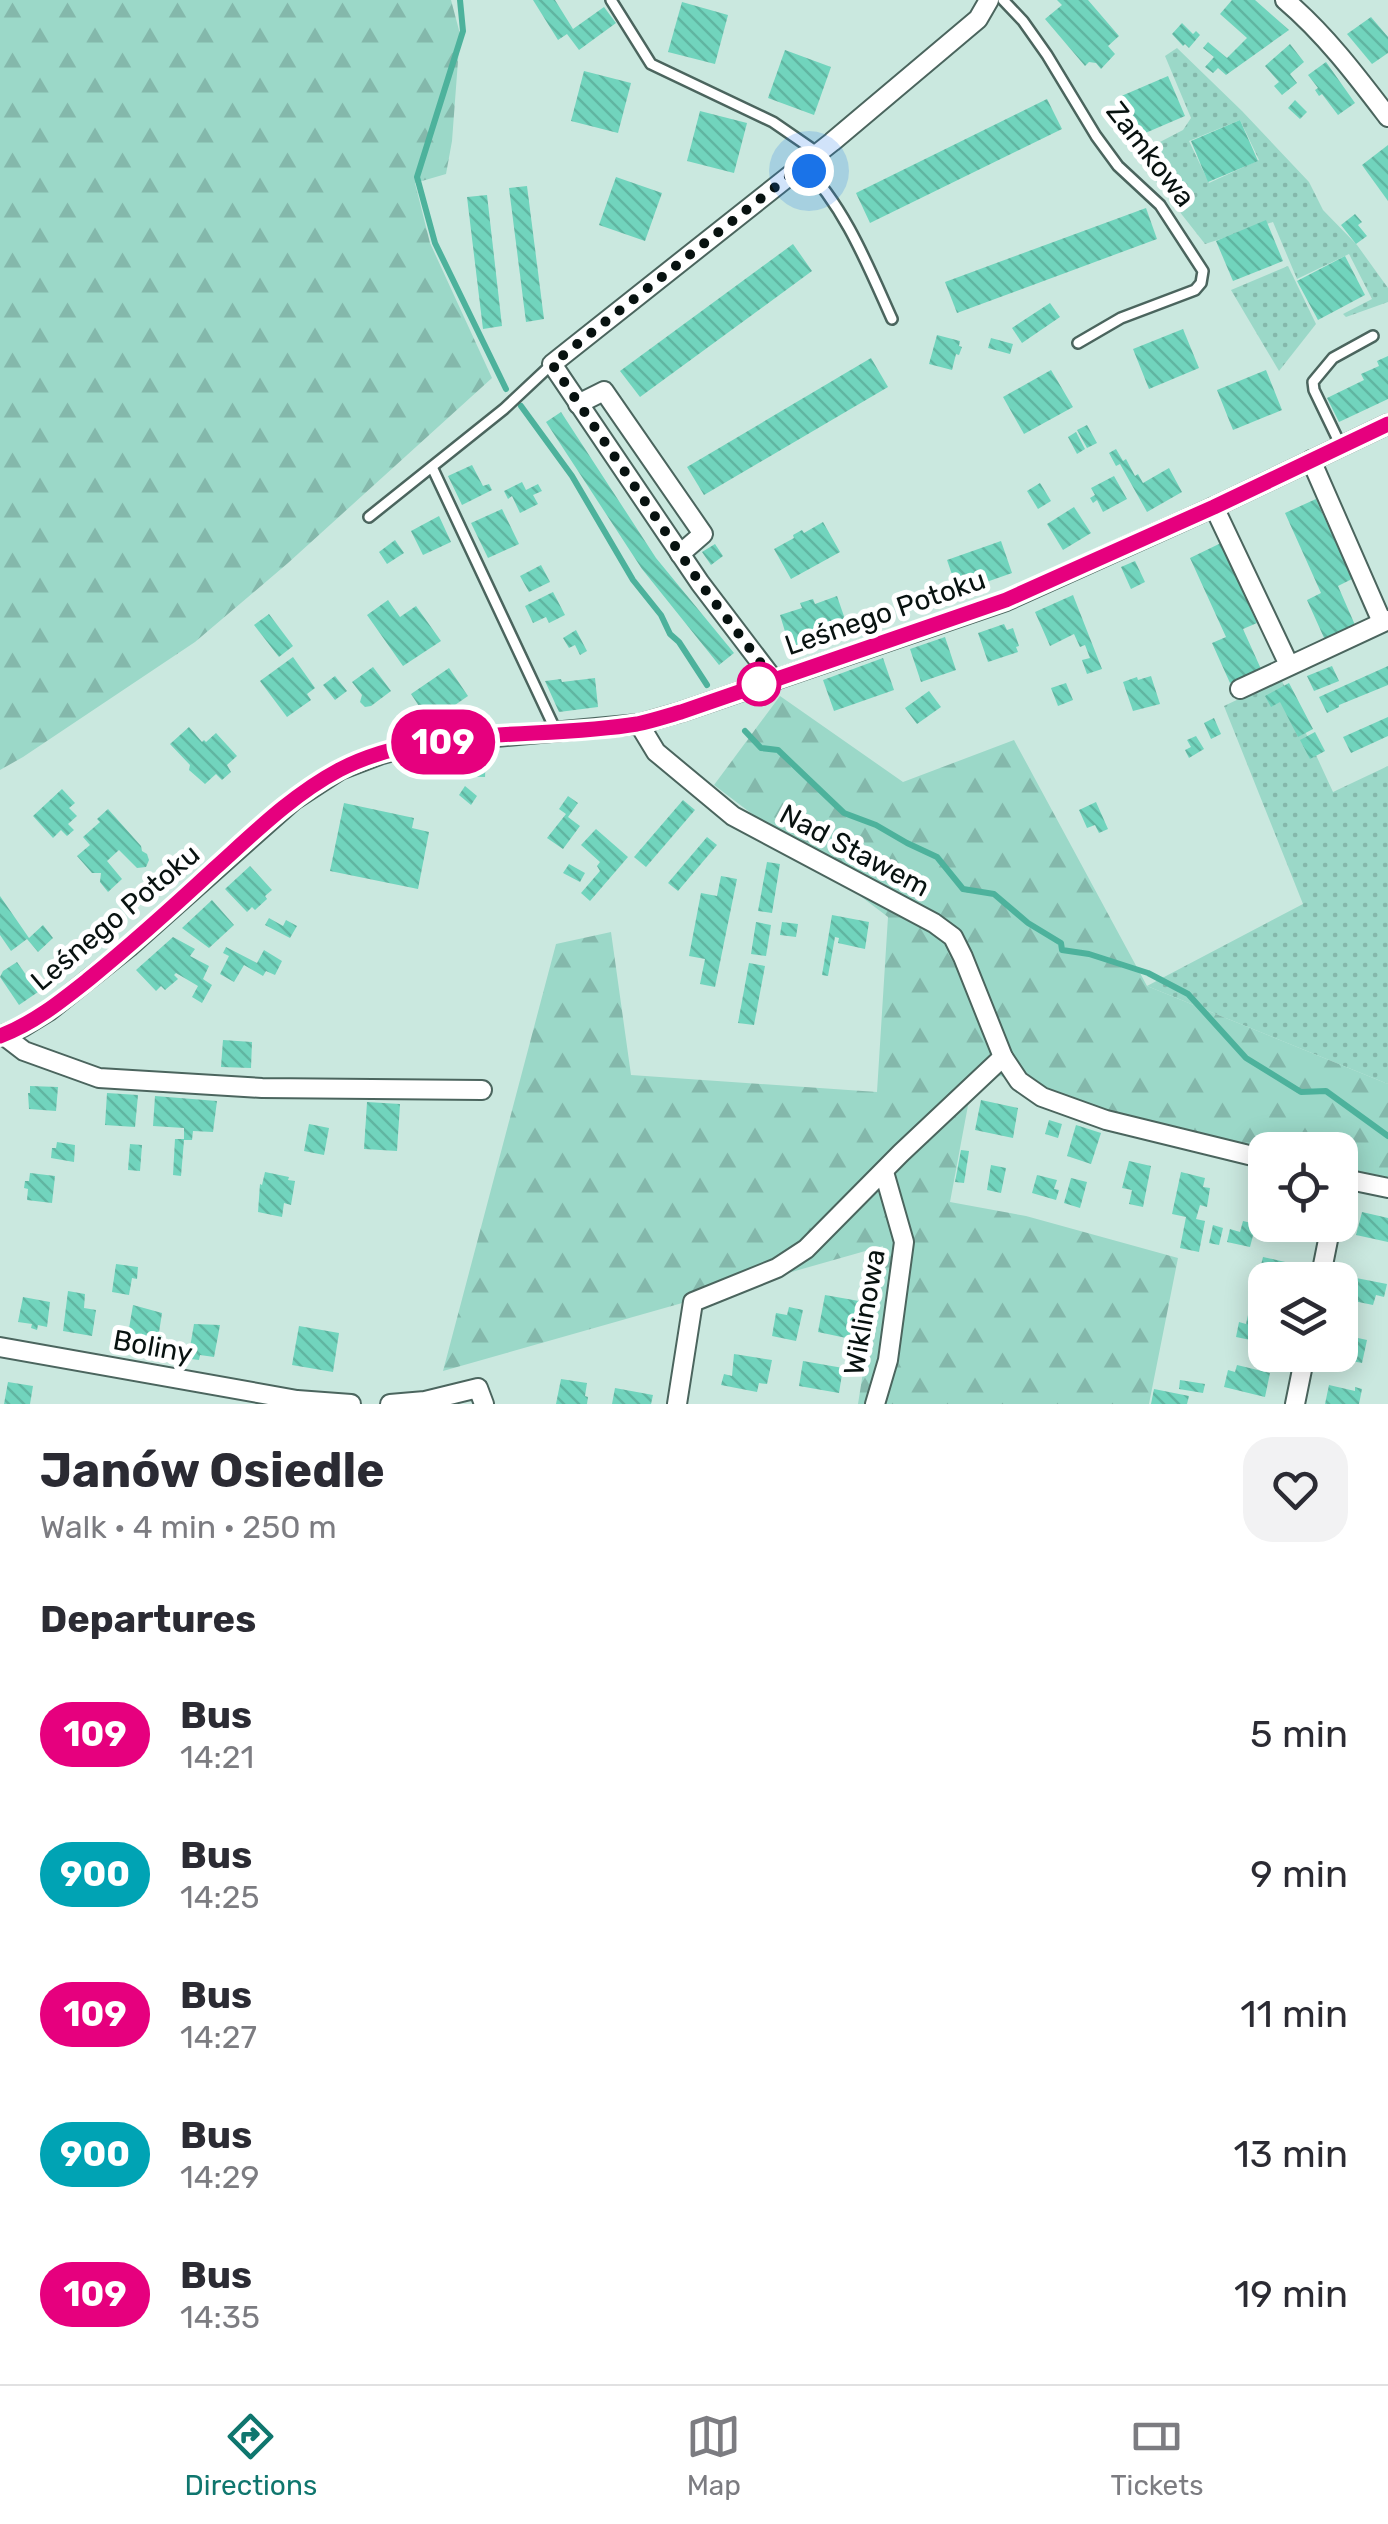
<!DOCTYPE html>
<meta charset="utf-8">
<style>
body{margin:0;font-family:Rubik,sans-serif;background:#f2f2f3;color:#2b2b33;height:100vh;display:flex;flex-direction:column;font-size:38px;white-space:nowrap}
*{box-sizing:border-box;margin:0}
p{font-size:32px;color:#7c7c81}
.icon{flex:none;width:55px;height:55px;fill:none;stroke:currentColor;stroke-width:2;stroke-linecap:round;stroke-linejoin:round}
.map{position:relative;height:1404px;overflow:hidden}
.panel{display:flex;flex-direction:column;background:#fff;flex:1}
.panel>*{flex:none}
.badge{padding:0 20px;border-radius:32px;font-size:35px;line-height:65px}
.tools{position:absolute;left:1248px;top:1132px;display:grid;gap:20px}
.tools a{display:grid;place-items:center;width:110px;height:110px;border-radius:20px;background:#fff;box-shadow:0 5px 25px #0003;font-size:50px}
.you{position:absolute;width:50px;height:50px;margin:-25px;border:8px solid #fff;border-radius:50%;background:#1a73e8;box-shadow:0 0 0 15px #1a73e833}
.map>.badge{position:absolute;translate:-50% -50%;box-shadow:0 0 0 5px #fff}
h2{padding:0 40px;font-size:38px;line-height:90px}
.round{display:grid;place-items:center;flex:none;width:105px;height:105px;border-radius:30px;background:#f2f2f3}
.head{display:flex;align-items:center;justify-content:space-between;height:170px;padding:0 40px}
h1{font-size:48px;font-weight:700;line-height:75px}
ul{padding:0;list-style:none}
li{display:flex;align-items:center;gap:30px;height:140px;padding:0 40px}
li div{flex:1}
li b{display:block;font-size:38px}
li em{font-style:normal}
li .badge{min-width:110px;font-weight:700;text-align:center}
.dock{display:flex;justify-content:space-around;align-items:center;height:140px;border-top:2px solid #e1e1e2;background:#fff;font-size:28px;color:#7c7c81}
.dock a{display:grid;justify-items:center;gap:5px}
.dock .current{color:#0f766e}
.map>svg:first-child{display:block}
.grass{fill:url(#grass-dots);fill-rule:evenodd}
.forest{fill:url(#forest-firs)}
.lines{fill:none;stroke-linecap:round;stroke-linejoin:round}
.stream{stroke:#4db29c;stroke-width:6}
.building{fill:url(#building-back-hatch)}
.lane-casing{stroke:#4b655e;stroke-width:14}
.street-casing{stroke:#4b655e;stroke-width:22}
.lane{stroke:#fff;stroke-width:9}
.street{stroke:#fff;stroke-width:18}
.line-casing{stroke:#fff;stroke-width:22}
.line{stroke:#e6007e;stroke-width:15}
.walk{stroke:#081210;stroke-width:10;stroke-dasharray:0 18}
.stop-dot{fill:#fff;stroke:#e6007e;stroke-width:5}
.labels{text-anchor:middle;stroke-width:10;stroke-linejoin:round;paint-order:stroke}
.street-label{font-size:28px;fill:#081210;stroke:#fff}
</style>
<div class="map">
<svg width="1388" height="1404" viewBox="0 0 1388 1404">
<defs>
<pattern id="grass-dots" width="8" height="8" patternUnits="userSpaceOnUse" patternTransform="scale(2.5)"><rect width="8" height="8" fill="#9bd8c8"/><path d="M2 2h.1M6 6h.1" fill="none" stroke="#84b8ab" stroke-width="1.8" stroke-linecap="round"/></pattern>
<pattern id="forest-firs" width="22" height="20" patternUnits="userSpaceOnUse" patternTransform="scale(2.5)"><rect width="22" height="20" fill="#9bd8c8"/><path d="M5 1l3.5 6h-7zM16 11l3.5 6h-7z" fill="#84b8ab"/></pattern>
<pattern id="building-back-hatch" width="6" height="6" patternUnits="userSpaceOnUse" patternTransform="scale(2.5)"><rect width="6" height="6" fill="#71d4bd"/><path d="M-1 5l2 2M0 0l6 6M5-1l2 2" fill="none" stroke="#60b5a1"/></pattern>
</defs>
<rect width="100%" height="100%" fill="#cae8df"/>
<!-- grass -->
<g class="grass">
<path d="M1177 48 1242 111 1309 182 1323 210 1357 245 1388 288V302L1346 317 1343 314 1372 299 1349 254 1297 279 1273 222 1205 244 1135 155 1183 130 1191 118 1165 56ZM1240 120 1259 160 1209 183 1189 141Z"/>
<polygon points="1288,266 1316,324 1279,371 1231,290"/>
<polygon points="1281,679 1333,792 1388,766 1388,1084 1147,986 1303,904 1224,706"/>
</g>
<!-- forest -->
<g class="forest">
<polygon points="0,0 451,0 460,34 452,141 446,174 415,183 430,243 492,378 288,563 195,642 23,757 0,770"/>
<polygon points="780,696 903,782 1014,740 1147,986 1388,1084 1388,1195 1340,1183 1340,1150 1265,1150 1265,1165 1066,1116 1030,1099 1006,1078 1000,1076 994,1077 969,1100 950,1202 1026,1216 1178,1258 1149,1404 858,1404 883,1246 443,1371 556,944 611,932 631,1075 877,1092 888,917 714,785"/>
</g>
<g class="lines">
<!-- stream -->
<g class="stream">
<polyline points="460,0 463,31 417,177 435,243 506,389"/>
<polyline points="521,406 572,476 633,580 661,615 670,634 679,642 707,685"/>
<polyline points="745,731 761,748 778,750 844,813 876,825 907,843 937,857 963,889 994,894 1028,923 1061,943 1062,950 1089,954 1148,973 1188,994 1246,1058 1301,1092 1326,1091 1388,1136"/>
</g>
</g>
<!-- building -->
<g class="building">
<polygon points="533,0 555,0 573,29 604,7 616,23 579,50 567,34 558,40"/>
<polygon points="1057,0 1088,0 1119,36 1108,46 1115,54 1101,69 1096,63 1089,62 1085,66 1045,19 1062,5"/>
<polygon points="1232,0 1255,0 1289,30 1226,75 1218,68 1213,73 1205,67 1214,57 1203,48 1208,42 1227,58 1247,38 1220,14"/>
<polygon points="682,2 728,15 715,64 668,52"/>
<polygon points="1371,17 1388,37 1388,53 1372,64 1347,34"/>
<polygon points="1182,23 1193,34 1196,31 1200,35 1189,48 1185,44 1183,46 1172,34"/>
<polygon points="1290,44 1304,62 1290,74 1297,83 1282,95 1274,86 1279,82 1265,66"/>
<polygon points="785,50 831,67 814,115 768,98"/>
<polygon points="1326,62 1355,103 1338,115 1322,94 1319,96 1315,90 1318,88 1308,75"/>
<polygon points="584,71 631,83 618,133 571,121"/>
<polygon points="1168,76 1185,116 1136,137 1119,97"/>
<polygon points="1047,99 1062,129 870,223 856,193"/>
<polygon points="1295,100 1307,112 1300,119 1288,108"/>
<polygon points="700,111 747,123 734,173 687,161"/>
<polygon points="1240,120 1258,161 1208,182 1191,141"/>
<polygon points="1388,145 1388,201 1362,165"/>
<polygon points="616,177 662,193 645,241 599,225"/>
<polygon points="527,186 544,319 526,322 509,188"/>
<polygon points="487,195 502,326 483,329 467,197"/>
<polygon points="1146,208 1157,239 957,313 945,282"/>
<polygon points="1355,214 1362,222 1358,225 1367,236 1356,244 1341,225"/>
<polygon points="1266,220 1283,261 1233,281 1216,241"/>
<polygon points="793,244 812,271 640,397 620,371"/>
<polygon points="1345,256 1365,295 1318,320 1297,281"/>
<polygon points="1050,303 1060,317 1022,343 1012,328"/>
<polygon points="1183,329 1199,368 1149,389 1133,349"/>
<polygon points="937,335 960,341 959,346 962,347 959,355 956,354 952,370 929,364"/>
<polygon points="991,338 1013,344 1010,354 988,348"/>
<polygon points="1388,356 1388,399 1339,422 1327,398 1364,380 1361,374 1379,366 1377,361"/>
<polygon points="871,358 888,387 704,495 687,467"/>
<polygon points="1051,370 1073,407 1024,434 1003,397"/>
<polygon points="1266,370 1282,410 1233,430 1217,390"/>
<polygon points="561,412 656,558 734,653 719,665 642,569 546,422"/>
<polygon points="1087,425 1097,443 1087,448 1077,430"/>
<polygon points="1076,432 1085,449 1077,454 1068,437"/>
<polygon points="1116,449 1123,461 1126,459 1135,476 1138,474 1143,483 1169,468 1182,492 1147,512 1120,464 1116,466 1109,453"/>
<polygon points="472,465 483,486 489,484 492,490 462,505 448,476"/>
<polygon points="1114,476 1127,499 1103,512 1097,500 1093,503 1090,498 1095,495 1091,488"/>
<polygon points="522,482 526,490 538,484 542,491 533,495 538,504 520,513 512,496 508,499 504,491"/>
<polygon points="1040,483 1051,501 1038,509 1027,491"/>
<polygon points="1316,499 1352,579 1338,586 1355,625 1325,640 1307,600 1321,593 1285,513"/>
<polygon points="1074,507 1091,533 1063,550 1047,524"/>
<polygon points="502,509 519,544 488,558 471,523"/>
<polygon points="439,516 451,542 423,555 411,531"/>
<polygon points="823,522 840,552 791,579 774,549 794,538 793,535 802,530 804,533"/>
<polygon points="395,540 404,553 387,564 379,552"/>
<polygon points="1001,541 1012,573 958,592 947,560"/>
<polygon points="1221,543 1257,623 1243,629 1261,669 1230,683 1212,643 1226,637 1190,558"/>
<polygon points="715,544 723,556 711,565 702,552"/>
<polygon points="1135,561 1145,582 1131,589 1121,567"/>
<polygon points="541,565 550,582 529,592 520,576"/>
<polygon points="553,592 565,615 549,623 546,617 533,623 525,606"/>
<polygon points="1073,595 1102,669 1087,674 1082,660 1090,658 1085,645 1080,647 1074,634 1050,646 1035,612"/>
<polygon points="837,596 848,628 826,636 827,639 814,644 813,640 790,648 780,615 802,608 800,603 813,599 815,604"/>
<polygon points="388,600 400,617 416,606 441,641 403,666 367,615"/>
<polygon points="269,614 293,646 279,657 254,625"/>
<polygon points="1004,624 1007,630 1013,628 1019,646 1016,647 1018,652 988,662 978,633"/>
<polygon points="576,630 587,651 580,655 575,645 569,648 563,638"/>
<polygon points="945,637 956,670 921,682 910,649"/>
<polygon points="293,657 315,688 307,694 311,700 287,717 260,681"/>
<polygon points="883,658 894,690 834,711 823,680"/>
<polygon points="1332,666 1339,681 1314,691 1307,676"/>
<polygon points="1388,666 1388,685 1339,705 1339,707 1327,713 1319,697"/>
<polygon points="373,667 391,691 371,706 365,707 360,702 362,695 352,682"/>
<polygon points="449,668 468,696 442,714 443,722 431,724 411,694"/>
<polygon points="335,676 347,691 335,700 323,685"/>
<polygon points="1151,676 1160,704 1133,711 1123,682 1137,677 1138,680"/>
<polygon points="595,678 598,707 559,712 545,681 561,679 562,682"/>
<polygon points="1066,683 1073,700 1058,706 1051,688"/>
<polygon points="1289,683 1313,729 1298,737 1280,702 1271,707 1265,696"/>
<polygon points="929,691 941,707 917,724 905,708"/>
<polygon points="1388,717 1388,736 1351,753 1343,737"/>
<polygon points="1214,718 1221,734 1211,739 1204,723"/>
<polygon points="189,727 202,742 204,740 206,742 216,733 237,756 227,765 231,772 222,780 216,774 205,784 189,770 190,765 170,744"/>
<polygon points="1315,732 1325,751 1310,759 1300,740"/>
<polygon points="1196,736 1204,749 1189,758 1185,750 1191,747 1187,740"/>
<polygon points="452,755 486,757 485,777 451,776"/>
<polygon points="465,786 477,796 471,805 459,795"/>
<polygon points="62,789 75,803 69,808 77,816 68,824 74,830 67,836 61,830 53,838 33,816"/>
<polygon points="568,796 578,803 568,817 580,826 563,849 547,838 566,814 559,809"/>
<polygon points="683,800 695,810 646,867 634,857"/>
<polygon points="1096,802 1108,829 1099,833 1095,825 1087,828 1079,810"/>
<polygon points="344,803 414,818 412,828 429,832 418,889 330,871"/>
<polygon points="108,809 141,846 142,851 147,854 149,860 146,867 137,868 119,850 107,861 122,879 108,892 100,882 101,873 92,873 77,856 90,845 83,837 100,822 97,819"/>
<polygon points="596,829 628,857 590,901 581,893 600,871 597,866 600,862 581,845"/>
<polygon points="707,837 717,845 678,891 668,883"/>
<polygon points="767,862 780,864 772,913 758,911"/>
<polygon points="569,864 585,873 580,882 563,873"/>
<polygon points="250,866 272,890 265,896 267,899 255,910 252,907 247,912 225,889"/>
<polygon points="721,876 737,879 715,987 700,984 705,959 689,956 701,893 717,896"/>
<polygon points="0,896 29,938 43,925 53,938 38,952 27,939 11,951 0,935"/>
<polygon points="212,900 234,925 209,948 182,928"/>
<polygon points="832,915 869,922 865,949 838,943 839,938 835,937 828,976 822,975"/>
<polygon points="269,918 283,926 286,920 297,926 290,938 265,925"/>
<polygon points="756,922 771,925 766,956 751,954"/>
<polygon points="782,922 798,924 796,937 780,935"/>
<polygon points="173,937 195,949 190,956 209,966 203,979 212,985 202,1003 192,997 198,986 176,973 174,975 178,979 165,990 161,986 156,991 136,970"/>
<polygon points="226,947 257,963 264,950 282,961 275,975 266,971 263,976 244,965 234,982 220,974 229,956 223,953"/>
<polygon points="17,962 38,992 19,1005 0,977 3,971"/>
<polygon points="749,963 765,966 754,1025 738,1023"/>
<polygon points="223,1040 252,1042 251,1068 221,1067"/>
<polygon points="30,1086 58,1087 56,1111 29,1109 28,1093 30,1093"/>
<polygon points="107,1093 138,1095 135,1127 105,1125"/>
<polygon points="155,1096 217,1101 213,1132 193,1131 192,1140 184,1140 181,1176 173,1175 175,1139 184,1139 184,1128 153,1126"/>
<polygon points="981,1100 1018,1108 1013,1138 975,1130"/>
<polygon points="367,1102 400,1104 397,1151 364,1149"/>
<polygon points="1049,1120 1062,1124 1058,1138 1045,1134"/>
<polygon points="309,1124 329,1128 324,1155 304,1151"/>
<polygon points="1076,1125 1101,1133 1091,1164 1067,1156"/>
<polygon points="57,1142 75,1145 74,1162 51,1158 52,1148 56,1148"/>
<polygon points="130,1144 142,1145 140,1171 128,1170"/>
<polygon points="961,1150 969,1151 964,1183 955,1182"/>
<polygon points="1129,1161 1151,1166 1143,1207 1129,1204 1132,1190 1122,1188"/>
<polygon points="991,1165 1006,1168 1001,1193 987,1190"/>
<polygon points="265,1172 289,1177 288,1180 295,1181 291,1205 284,1203 282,1217 258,1212 260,1184 262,1185"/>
<polygon points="1181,1172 1205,1178 1203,1187 1210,1188 1207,1207 1200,1205 1196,1219 1205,1221 1199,1252 1180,1248 1186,1217 1172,1214"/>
<polygon points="30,1173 55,1176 52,1203 27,1200 28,1189 24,1188 25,1181 29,1181"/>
<polygon points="1037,1175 1057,1180 1054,1189 1059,1190 1056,1200 1032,1193"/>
<polygon points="1071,1178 1087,1182 1080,1208 1064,1203"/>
<polygon points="1362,1212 1388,1218 1388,1242 1356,1235"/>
<polygon points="1243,1221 1256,1224 1250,1247 1227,1242 1230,1229 1240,1232"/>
<polygon points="1213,1225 1223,1228 1219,1245 1209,1243"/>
<polygon points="1263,1257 1294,1264 1291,1275 1287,1275 1285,1280 1265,1280 1265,1282 1257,1281"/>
<polygon points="116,1264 138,1267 137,1279 132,1278 129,1295 112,1292"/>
<polygon points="1351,1277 1387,1284 1384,1297 1376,1295 1373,1305 1344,1299 1346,1286 1350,1286"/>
<polygon points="68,1291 85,1294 84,1308 96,1310 92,1336 63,1331"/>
<polygon points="825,1295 859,1301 851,1339 818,1332"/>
<polygon points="23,1297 50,1302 47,1327 38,1325 37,1330 31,1328 32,1324 18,1322"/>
<polygon points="133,1305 162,1313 157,1345 127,1340"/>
<polygon points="789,1307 803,1310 796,1341 772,1336 776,1313 787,1315"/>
<polygon points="1248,1315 1265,1318 1265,1343 1236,1337 1239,1322 1246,1324"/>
<polygon points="194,1324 220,1325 214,1357 200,1355 199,1360 191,1359 192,1354 189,1353"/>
<polygon points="299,1326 339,1333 333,1372 292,1365"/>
<polygon points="1340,1334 1367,1340 1362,1363 1331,1357 1340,1355"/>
<polygon points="734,1354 772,1360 767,1384 759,1383 757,1392 721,1385 724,1374 732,1376"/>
<polygon points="803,1361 843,1368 839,1393 799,1386"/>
<polygon points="1237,1365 1270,1373 1265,1397 1224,1387 1228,1370 1235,1372"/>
<polygon points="561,1379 587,1383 585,1396 588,1397 587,1404 556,1404"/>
<polygon points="1180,1380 1205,1384 1203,1393 1179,1389"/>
<polygon points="8,1382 33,1386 30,1404 4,1404"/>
<polygon points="1329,1385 1355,1391 1355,1387 1362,1389 1359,1404 1325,1404"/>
<polygon points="615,1388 653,1395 651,1404 612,1404"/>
<polygon points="1154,1389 1189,1396 1187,1404 1151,1404"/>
</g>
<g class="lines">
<defs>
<g id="lane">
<polyline points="611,0 651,64 773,122 818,153"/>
<polyline points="1003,0 1023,21 1047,55 1096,136 1118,166 1160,205 1203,271 1201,283 1195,290 1121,318 1078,343"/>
<path d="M803 165C845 207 868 266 892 319"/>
<polyline points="1341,446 1314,390 1313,382 1333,358 1373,336"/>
<polyline points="432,467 556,731"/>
<polyline points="369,517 504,409 552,364"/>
</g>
<g id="street">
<path d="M1285 0C1325 34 1356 75 1388 117"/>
<polyline points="578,404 604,391 703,534 680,554"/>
<polyline points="1311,460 1382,622"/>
<polyline points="1214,507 1289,665"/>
<polyline points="773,679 700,583 552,364 832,142 978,19 989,0"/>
<polyline points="1240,689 1388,620"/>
<polyline points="639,724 656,752 733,816 934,923 953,937 963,957 1003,1057 1019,1081 1042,1097 1106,1120 1265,1159"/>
<polyline points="3,1035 24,1051 99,1078 262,1088 482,1090"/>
<polyline points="0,1036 23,1027 49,1011 129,947 294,800 340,770 382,754 420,744 639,724 681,712 1006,601 1214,507 1388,424"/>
<polyline points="1340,1178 1388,1188"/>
<polyline points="1320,1280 1331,1225"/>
<polyline points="0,1347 297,1400 351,1404"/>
<polyline points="390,1404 425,1401 478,1388 484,1404"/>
<polyline points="677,1404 693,1302 777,1268 806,1249 901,1153 1003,1057"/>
<polyline points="875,1404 888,1360 904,1242 884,1172"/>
<polyline points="1295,1404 1305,1355"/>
</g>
</defs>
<!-- lane casing -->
<use href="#lane" class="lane-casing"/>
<!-- street casing -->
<use href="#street" class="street-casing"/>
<!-- lane -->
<use href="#lane" class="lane"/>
<!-- street -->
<use href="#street" class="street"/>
</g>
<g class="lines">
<defs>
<path id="line" d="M0 1036C34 1023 60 1002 89 979 132 944 173 907 214 869 253 834 292 795 339 770 427 724 541 740 637 724 652 721 667 716 681 712L1006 600 1214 507 1388 424"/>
</defs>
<!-- line casing -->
<use href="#line" class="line-casing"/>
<!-- line -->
<use href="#line" class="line"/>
<!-- walk -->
<polyline class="walk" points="759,684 773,679 700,583 552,364 803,165 809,171"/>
</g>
<!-- markers -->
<circle class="stop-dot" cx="759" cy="684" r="20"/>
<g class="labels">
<!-- street labels -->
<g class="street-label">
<text transform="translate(1151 154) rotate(52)" y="10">Zamkowa</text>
<text transform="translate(885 612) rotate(-19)" y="10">Leśnego Potoku</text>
<text transform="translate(855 850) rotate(28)" y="10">Nad Stawem</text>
<text transform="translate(115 917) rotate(-40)" y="10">Leśnego Potoku</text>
<text transform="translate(864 1312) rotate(-80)" y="10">Wiklinowa</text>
<text transform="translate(153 1346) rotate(10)" y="10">Boliny</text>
</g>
</g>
</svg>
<div class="tools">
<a><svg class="icon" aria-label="locate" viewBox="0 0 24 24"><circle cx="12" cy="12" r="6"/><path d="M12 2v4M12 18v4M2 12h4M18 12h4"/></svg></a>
<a><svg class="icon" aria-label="layers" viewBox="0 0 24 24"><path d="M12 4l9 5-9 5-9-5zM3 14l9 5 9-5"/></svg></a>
</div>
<div class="you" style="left:809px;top:171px"></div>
<b class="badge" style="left:443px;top:742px;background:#e6007e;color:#fff">109</b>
</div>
<section class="panel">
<div class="head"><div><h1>Janów Osiedle</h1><p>Walk · 4 min · 250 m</p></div><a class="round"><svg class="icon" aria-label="heart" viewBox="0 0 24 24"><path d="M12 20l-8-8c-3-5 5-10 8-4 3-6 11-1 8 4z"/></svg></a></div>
<h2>Departures</h2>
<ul>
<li><span class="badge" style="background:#e6007e;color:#fff">109</span><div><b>Bus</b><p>14:21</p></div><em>5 min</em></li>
<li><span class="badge" style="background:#00a3b4;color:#fff">900</span><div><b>Bus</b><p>14:25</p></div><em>9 min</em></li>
<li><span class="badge" style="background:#e6007e;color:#fff">109</span><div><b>Bus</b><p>14:27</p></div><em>11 min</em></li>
<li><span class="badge" style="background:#00a3b4;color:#fff">900</span><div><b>Bus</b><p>14:29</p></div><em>13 min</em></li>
<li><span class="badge" style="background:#e6007e;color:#fff">109</span><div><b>Bus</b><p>14:35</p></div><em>19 min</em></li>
</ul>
</section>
<nav class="dock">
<a class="current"><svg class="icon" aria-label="directions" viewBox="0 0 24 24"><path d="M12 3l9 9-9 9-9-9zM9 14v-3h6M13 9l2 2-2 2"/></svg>Directions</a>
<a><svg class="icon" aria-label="map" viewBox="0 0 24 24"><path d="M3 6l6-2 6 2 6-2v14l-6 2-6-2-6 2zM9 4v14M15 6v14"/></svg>Map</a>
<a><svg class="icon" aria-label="tickets" viewBox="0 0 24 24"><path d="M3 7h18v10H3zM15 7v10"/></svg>Tickets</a>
</nav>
